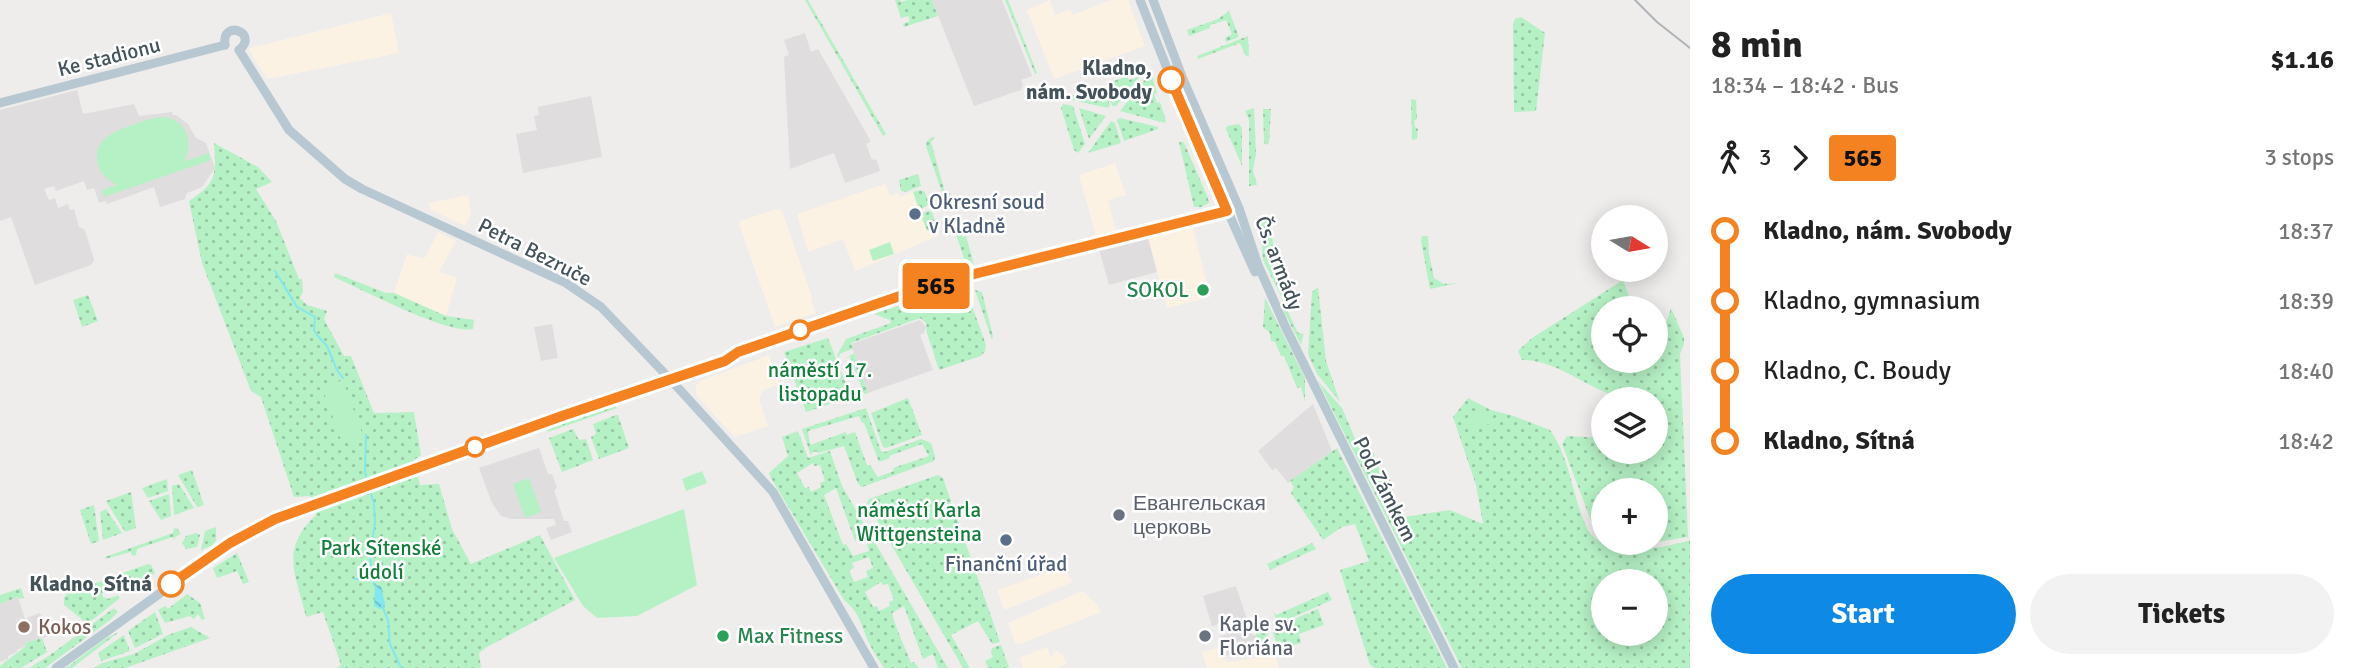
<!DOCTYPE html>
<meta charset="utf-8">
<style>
body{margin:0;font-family:Signika,sans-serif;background:#f2f2f2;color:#222;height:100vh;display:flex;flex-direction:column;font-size:26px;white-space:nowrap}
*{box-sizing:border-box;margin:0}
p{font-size:23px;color:#767676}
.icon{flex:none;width:38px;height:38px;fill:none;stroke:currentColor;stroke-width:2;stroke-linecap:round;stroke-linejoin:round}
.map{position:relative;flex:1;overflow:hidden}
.drawer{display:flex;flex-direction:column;background:#fff;width:665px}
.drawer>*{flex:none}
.badge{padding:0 14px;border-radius:5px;font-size:24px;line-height:46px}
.needle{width:46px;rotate:101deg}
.buttons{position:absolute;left:1591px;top:205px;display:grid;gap:14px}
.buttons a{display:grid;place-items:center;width:77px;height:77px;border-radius:50%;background:#fff;box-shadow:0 4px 18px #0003;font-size:35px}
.map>.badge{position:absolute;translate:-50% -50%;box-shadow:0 0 0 4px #fff}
.legs{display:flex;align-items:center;gap:10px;height:77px;padding:0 21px;font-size:23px}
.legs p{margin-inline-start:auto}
.summary{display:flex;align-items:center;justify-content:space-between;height:119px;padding:0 21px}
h1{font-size:38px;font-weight:700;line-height:52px}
.action{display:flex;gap:14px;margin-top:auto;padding:14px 21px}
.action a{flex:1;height:80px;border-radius:42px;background:#0f89e6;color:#fff;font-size:28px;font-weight:700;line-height:80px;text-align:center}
.action a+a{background:#f2f2f2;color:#222}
ul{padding:0 21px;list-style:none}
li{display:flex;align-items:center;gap:24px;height:70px;font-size:26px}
li i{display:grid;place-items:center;width:10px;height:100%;margin:0 9px;background:currentColor}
li i::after{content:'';width:18px;height:18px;margin:-9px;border:5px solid;border-radius:50%;background:#fff}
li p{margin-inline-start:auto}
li:first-child i{background:linear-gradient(#0000 50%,currentColor 0)}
li:last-child i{background:linear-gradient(currentColor 50%,#0000 0)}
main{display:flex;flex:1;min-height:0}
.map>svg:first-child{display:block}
.commercial{fill:#fcf2e3}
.education{fill:#e0ddde}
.green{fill:url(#green-dots);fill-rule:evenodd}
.pitch{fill:#b6f1c5}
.water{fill:url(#water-waves)}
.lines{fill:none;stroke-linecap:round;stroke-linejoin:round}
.stream{stroke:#81e8f0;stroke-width:2}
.secondary{stroke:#b8c8d2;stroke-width:9}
.rail{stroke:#aeb3b7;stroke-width:2}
.line-1-casing{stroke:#fff;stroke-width:16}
.line-1{stroke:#f58220;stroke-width:10}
.stop-1-dot{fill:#fff;stroke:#f58220;stroke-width:3.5}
.service-dot{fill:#5c6f8a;stroke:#fff;stroke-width:2.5}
.leisure-dot{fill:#2e9e5b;stroke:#fff;stroke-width:2.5}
.worship-dot{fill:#6b7280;stroke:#fff;stroke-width:2.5}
.education-dot{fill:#8d6e63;stroke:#fff;stroke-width:2.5}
.labels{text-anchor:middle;stroke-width:5;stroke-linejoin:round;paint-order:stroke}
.street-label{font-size:21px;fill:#44535a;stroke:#fff}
.stop-label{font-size:21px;font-weight:bold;fill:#44535a;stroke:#fff;text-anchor:end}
.service-label{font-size:21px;fill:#4e5e75;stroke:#fff;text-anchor:start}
.leisure-label{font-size:21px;fill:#27864d;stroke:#fff;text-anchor:end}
.park-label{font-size:21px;fill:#117f39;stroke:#fff}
.worship-label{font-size:21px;fill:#5b616d;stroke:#fff;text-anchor:start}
.education-label{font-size:21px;fill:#785e54;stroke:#fff;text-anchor:start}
</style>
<main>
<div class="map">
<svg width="1690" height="668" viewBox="0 0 1690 668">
<defs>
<pattern id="green-dots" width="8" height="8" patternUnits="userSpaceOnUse" patternTransform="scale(1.75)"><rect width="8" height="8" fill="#b6f1c5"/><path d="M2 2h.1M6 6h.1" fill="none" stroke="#96c6a3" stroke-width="1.8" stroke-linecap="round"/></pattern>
<pattern id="water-waves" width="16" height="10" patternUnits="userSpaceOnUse" patternTransform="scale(1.75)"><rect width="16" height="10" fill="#81e8f0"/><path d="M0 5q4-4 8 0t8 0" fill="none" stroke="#6bbfc5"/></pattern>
</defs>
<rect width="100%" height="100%" fill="#efecec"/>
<!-- commercial -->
<g class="commercial">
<polygon points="1050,0 1055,15 1070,9 1073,15 1111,0 1128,0 1145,46 1054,79 1027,10"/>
<polygon points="391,13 399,53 267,79 249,50 250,48"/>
<polygon points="1115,163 1126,195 1108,200 1116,231 1096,236 1079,175"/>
<polygon points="885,184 890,196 898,193 900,197 913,192 918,206 920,205 928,231 937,228 940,235 855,271 843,239 808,252 797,214"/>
<polygon points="468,195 471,214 465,226 431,210 429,203"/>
<polygon points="777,209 782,211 812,297 811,300 816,313 775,327 739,224 740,221"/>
<polygon points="1193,227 1210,297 1167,308 1148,238"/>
<polygon points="438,232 456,241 439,272 457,278 446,316 394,293 407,254 424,259"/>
<polygon points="769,355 780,384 763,390 759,399 768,426 735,437 696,395 696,385 700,381"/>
<polygon points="1063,567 1073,582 1004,610 997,590"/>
<polygon points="1083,591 1098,606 1101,612 1020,644 1015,643 1008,623"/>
<polygon points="1047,647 1051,657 1054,656 1052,652 1058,651 1059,654 1062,653 1067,664 1057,668 1023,668 1019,658"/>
<polygon points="1220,647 1223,659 1226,659 1227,662 1256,658 1274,650 1279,668 1207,668 1202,652"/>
</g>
<!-- education -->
<g class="education">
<polygon points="932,0 1002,0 1032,76 1021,80 1023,85 1021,90 974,106"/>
<polygon points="805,33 811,52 818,49 869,138 870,142 866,144 872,160 876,159 880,171 845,183 834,153 790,169 784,57 789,55 784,40"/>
<polygon points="77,90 83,114 134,104 139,116 172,112 173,115 176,115 188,124 196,138 206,143 215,168 202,187 187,193 185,199 160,207 154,187 107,204 105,201 99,203 94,188 87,190 84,181 56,191 54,186 44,189 49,200 55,198 58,208 68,204 70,210 74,209 79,227 85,230 94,260 91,265 35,285 11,217 0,221 0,110"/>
<polygon points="591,96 602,157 523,173 516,134 537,130 534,116 539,115 538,107"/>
<polygon points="1148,238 1157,272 1109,285 1099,249"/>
<polygon points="920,320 926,327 924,333 920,335 933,370 868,393 851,344"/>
<polygon points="552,324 558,358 541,361 534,327"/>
<polygon points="1313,404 1332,451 1288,483 1276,468 1272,470 1258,451"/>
<polygon points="539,448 548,474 552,474 557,488 554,490 564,521 568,521 572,532 551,540 546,528 556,525 554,519 512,519 501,516 492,503 479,468"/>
<polygon points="1236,586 1252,635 1256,635 1258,646 1225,656 1220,636 1238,631 1235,620 1212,626 1203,596"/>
<polygon points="18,597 25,619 39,613 46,620 51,635 25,643 26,646 17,650 17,652 8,656 8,659 0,662 0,604"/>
</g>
<!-- green -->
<g class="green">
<polygon points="805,0 808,0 886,134 883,136"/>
<polygon points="895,0 900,0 901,2 908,0 932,0 938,16 904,27 903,24 910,21 908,16 901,18"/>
<polygon points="1005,0 1008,0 1037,73 1035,74"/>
<polygon points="1229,11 1239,37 1226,42 1225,38 1232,34 1226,20 1210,25 1210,28 1189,36 1187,30 1218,19"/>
<polygon points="1521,17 1545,33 1536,111 1514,112 1513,24 1515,19"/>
<polygon points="1248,36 1249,57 1245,55 1240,43 1198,59 1197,56"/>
<polygon points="1173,65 1228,194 1225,195 1170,66"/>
<polygon points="1138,73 1142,74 1116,106 1112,106 1108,93 1112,88 1106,84 1127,76 1129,80 1138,77"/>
<polygon points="1149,74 1152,75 1157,93 1154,94 1157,103 1160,102 1166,121 1165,123 1120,111"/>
<polygon points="1101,86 1102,87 1100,92 1106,94 1110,105 1108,108 1068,99 1070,96"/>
<polygon points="1411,99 1416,100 1417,119 1414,121 1415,127 1418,129 1417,139 1412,140"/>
<polygon points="1063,104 1073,106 1085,144 1078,153 1074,150 1061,108"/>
<polygon points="1079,108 1106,116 1089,139"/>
<polygon points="1254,108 1256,154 1253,170 1257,185 1249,186 1249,120 1245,111"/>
<polygon points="1263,109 1271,109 1269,143 1267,145 1264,143"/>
<polygon points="1120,118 1158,127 1158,129 1124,141 1117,120"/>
<polygon points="1111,121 1115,123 1121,143 1088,153"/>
<polygon points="1239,124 1242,128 1242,166 1226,129 1227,126"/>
<polygon points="932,137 935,138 931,142 946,196 950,193 954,210 947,207 926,146 927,141"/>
<polygon points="1179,142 1183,142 1185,145 1208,198 1209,203 1201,207 1194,207"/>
<path d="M214 143 258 167 272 182 256 189 276 221 299 279H302L303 292 300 298 307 305 327 311 324 319 344 356H351L374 413 414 412 421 455 414 460 420 485 439 484 452 529 471 564 540 535 575 600 487 647 479 653 481 668H337L341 665 323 612 306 617C296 574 279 550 316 515L310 496 294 497 261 397 251 391 202 263 189 201C217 183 216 175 214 143Z"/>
<polygon points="918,174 921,186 905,192 901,191 899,180"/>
<polygon points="920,190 925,192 929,204 922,209 920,206 918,206 913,192"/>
<polygon points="929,211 932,212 937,228 927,231 922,218 924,217 923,213"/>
<polygon points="956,215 962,237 966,236 974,265 965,261 952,222"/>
<polygon points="1260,219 1271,220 1273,245 1279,246 1280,249 1284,303 1298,333 1303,334 1304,331 1301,345 1284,312 1282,298 1263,260"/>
<polygon points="1422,236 1428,236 1429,254 1434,278 1444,284 1459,283 1430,289 1421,241"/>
<polygon points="1077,252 1078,255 982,278 981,275"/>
<path d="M335 273 386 293H394L446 316 474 320 473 329C448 335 361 289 334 277Z"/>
<path d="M1623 280 1633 308H1603V360H1656V340L1662 337 1671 308 1684 338V344L1680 354 1688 537 1656 542V490H1603V537C1596 532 1593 526 1590 518L1562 444 1567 436 1603 438V452H1656L1658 411 1656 410V399C1647 399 1637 400 1628 399 1590 393 1561 360 1522 360L1518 351 1532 338Z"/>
<polygon points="958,285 966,289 986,345 985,351 981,356 939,370 927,333 926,323 920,318 851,343 853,349 841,353 838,358 837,355 846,339 891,323 890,320 874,314"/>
<polygon points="1318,287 1326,361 1340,402 1317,374 1308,354 1312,292"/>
<polygon points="975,290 982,292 993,336 992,340"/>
<polygon points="88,295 98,321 82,327 73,300"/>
<polygon points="1265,298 1305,378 1305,402 1301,387 1297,388 1284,356 1281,356 1275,342 1271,341 1270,333 1263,327"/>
<polygon points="828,338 851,397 806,412 784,352"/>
<polygon points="854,353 868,393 864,394 850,357 845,359"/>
<path d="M1318 381 1342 408 1358 445 1364 451 1373 452 1384 480 1389 478 1393 490 1386 492 1387 504 1384 505 1390 519 1450 510 1483 524 1476 485 1453 417 1468 398 1491 410 1514 416 1550 430C1570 458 1572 495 1586 526 1600 560 1662 549 1690 540V668H1462ZM1603 581H1656V634H1603Z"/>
<polygon points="908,398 922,435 886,448 883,447 871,413"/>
<polygon points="615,406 617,408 548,432 547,429"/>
<path d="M866 408 881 451 885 452 921 439 931 443 935 456 934 461 862 487 858 484 844 446 818 453 816 451 812 453 811 456 802 429ZM859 416 862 423H864L879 462 890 458 889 456 922 444 929 456 893 468 894 471 878 477 870 465H867L855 432 847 435 846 432 810 445 808 431Z"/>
<polygon points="616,415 618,415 629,448 599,459 591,437 596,434 593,424"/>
<polygon points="573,429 579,440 586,439 593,460 562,472 549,438"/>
<path d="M798 431 808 458 830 451 842 486 948 668H938L933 654 923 659 904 606 892 613C896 629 904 645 911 663L914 662 919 668H884C879 660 873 652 869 643 861 626 861 614 844 600L771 478 769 473 788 456 782 437ZM813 463 814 466 820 465 825 481 820 483 821 487 811 492 809 487 805 488 797 473ZM836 488 855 541 865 536 869 551 853 556 846 544 843 545 824 495ZM869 557 873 568 866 571 868 577 854 582 849 570 854 568 852 563ZM881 582 883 585 888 584 894 600 889 602 890 606 879 611 877 606 873 607 865 592Z"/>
<polygon points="1337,448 1447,668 1375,668 1370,665 1340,570 1369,561 1355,524 1342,527 1323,540 1291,493 1294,487 1290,481"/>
<polygon points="192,470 204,505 197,507 178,475"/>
<polygon points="938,475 943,478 1000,642 992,644 978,621 951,635 970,668 963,668 867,503 869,499"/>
<polygon points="167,479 168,491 148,498 142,488"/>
<polygon points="179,484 194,508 174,515 172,486"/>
<polygon points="131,492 136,528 125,532 106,501"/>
<polygon points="169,494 171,516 161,520 149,501"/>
<polygon points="94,505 99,541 91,544 80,510"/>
<polygon points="106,509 122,533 103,540 100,512"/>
<polygon points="216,527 216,541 211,546 201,550 205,531"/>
<polygon points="174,528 178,529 181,534 175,537 174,541 173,537 137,549 136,555 132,556 131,552 105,559 105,557 173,533"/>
<polygon points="196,533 200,535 197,547 186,549 182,543 186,536"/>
<polygon points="1312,543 1316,549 1270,570 1267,564"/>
<polygon points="237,553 249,582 243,584 237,571 217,578 213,568"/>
<polygon points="148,564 151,565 155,573 128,593 122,592 115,581 117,575"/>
<polygon points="108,579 111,582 102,590 103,597 108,599 118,595 120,598 91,621 84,621 64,605 64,598 67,593"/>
<polygon points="21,588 24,598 19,599 18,597 0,604 0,595"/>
<polygon points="1328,592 1332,600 1278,624 1273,611 1276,615"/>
<polygon points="187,594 200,603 205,619 202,620 198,614 194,619 190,616 165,623 158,610 165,606 168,609"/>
<polygon points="114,608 118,612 110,620 45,668 29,668 50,655"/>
<polygon points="1318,609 1324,625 1299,634 1301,643 1278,649 1273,632 1278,626 1281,631 1279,626 1308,613 1311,615 1310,612"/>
<polygon points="155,612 163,634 135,648 128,631"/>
<polygon points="1266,622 1268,635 1260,646 1253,626"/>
<polygon points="191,627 210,638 125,668 94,668 102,663 134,654 168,635"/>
<polygon points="119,632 72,668 66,668 106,638"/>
<polygon points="124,635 130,651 101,661 98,653"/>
<polygon points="42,638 47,652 21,668 0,668 0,666 26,646 25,643"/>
<polygon points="1001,645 1009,668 988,668 985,661 993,657 991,652 992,648"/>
</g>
<!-- pitch -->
<g class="pitch">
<path d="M162 117C186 119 194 140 185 161L209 153 211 160 104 197 102 190 117 185C108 180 101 175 98 165 91 139 115 131 135 124 144 121 152 118 162 117Z"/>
<polygon points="890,242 894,254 873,261 869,250"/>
<polygon points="343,380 363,436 342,443 322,387"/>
<polygon points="1489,413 1491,424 1470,427 1468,416"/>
<polygon points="702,471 707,483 686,491 682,479"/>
<polygon points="529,478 541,512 525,518 513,484"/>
<polygon points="684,509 697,585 637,616 597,618 583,606 554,558"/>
</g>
<!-- water -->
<polygon class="water" points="375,585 381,586 385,604 385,607 380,609 374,606"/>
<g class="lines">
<!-- stream -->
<g class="stream">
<polyline points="275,271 297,307 315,317 314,330 317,335 327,346 337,370 343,378"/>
<polyline points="366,435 365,472 367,481"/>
<polyline points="369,487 374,504 375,522 370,557 374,585"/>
<polyline points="355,579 371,579"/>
<polyline points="382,606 388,620 390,644 401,668"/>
</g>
<!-- secondary -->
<g class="secondary">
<polyline points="1140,0 1193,134 1255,272"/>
<polyline points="1153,0 1183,79 1239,208 1258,265 1285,326 1454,668"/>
<path d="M225 45C221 18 260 33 239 50"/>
<polyline points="239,50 289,130 345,179 362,189 566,283 601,307 670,379 773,492 874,668"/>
<polyline points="0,103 225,45"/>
<polyline points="56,668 230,543 275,519 317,502 670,379"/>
</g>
<!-- rail -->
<polyline class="rail" points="1635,0 1657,22 1690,48"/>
</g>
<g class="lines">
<defs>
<polyline id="line-1" points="171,584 230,543 275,519 562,416 725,361 738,352 868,307 900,296 912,295 966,276 1227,211 1171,80"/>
</defs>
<!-- line-1 casing -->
<use href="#line-1" class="line-1-casing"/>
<!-- line-1 -->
<use href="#line-1" class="line-1"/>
</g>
<!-- markers -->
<g class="stop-1-dot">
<circle cx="1171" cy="80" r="12"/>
<circle cx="800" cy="330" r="9"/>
<circle cx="475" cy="447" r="9"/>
<circle cx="171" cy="584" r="12"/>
</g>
<g class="service-dot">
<circle cx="915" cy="214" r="7"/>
<circle cx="1006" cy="540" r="7"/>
</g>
<g class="leisure-dot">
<circle cx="1203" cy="290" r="7"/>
<circle cx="723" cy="636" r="7"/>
</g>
<g class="worship-dot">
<circle cx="1119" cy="515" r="7"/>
<circle cx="1205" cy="636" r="7"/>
</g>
<circle class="education-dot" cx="24" cy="627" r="7"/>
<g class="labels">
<!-- street labels -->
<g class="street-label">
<text transform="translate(109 57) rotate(-14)" y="7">Ke stadionu</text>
<text transform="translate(535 252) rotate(27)" y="7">Petra Bezruče</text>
<text transform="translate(1279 263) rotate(69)" y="7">Čs. armády</text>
<text transform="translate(1385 489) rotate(63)" y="7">Pod Zámkem</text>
</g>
<!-- stop labels -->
<g class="stop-label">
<text x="1152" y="75">Kladno,<tspan x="1152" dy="24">nám. Svobody</tspan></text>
<text x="152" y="591">Kladno, Sítná</text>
</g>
<!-- service labels -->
<g class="service-label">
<text x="929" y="209">Okresní soud<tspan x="929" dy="24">v Kladně</tspan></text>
<text x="1006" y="571" text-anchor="middle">Finanční úřad</text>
</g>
<!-- leisure labels -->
<g class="leisure-label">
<text x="1189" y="297">SOKOL</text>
<text x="737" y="643" text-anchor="start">Max Fitness</text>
</g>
<!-- park labels -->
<g class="park-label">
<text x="820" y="377">náměstí 17.<tspan x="820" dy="24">listopadu</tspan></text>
<text x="919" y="517">náměstí Karla<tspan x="919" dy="24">Wittgensteina</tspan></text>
<text x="381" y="555">Park Sítenské<tspan x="381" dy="24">údolí</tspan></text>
</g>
<!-- worship labels -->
<g class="worship-label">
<text x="1133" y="510">Евангельская<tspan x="1133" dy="24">церковь</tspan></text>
<text x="1219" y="631">Kaple sv.<tspan x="1219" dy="24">Floriána</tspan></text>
</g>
<!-- education labels -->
<g class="education-label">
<text x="38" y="634">Kokos</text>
</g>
</g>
</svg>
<div class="buttons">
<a><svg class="needle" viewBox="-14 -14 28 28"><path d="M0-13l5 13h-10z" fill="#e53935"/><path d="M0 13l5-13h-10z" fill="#767676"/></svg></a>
<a><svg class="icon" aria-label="locate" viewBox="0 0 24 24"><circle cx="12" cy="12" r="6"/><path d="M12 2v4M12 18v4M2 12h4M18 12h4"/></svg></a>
<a><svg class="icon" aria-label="layers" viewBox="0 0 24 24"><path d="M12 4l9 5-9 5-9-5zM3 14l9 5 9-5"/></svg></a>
<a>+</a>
<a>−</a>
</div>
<b class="badge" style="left:936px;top:286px;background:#f58220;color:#111">565</b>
</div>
<section class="drawer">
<div class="summary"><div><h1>8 min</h1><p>18:34 – 18:42 · Bus</p></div><b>$1.16</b></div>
<div class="legs"><svg class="icon" aria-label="walk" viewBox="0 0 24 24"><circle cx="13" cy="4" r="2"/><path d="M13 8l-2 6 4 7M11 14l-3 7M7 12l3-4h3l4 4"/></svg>3<svg class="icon" aria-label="forward" viewBox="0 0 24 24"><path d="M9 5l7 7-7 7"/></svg><b class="badge" style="background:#f58220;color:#111">565</b><p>3 stops</p></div>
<ul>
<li><i style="color:#f58220"></i><b>Kladno, nám. Svobody</b><p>18:37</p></li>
<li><i style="color:#f58220"></i><span>Kladno, gymnasium</span><p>18:39</p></li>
<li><i style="color:#f58220"></i><span>Kladno, C. Boudy</span><p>18:40</p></li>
<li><i style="color:#f58220"></i><b>Kladno, Sítná</b><p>18:42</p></li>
</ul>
<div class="action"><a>Start</a><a>Tickets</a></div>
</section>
</main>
